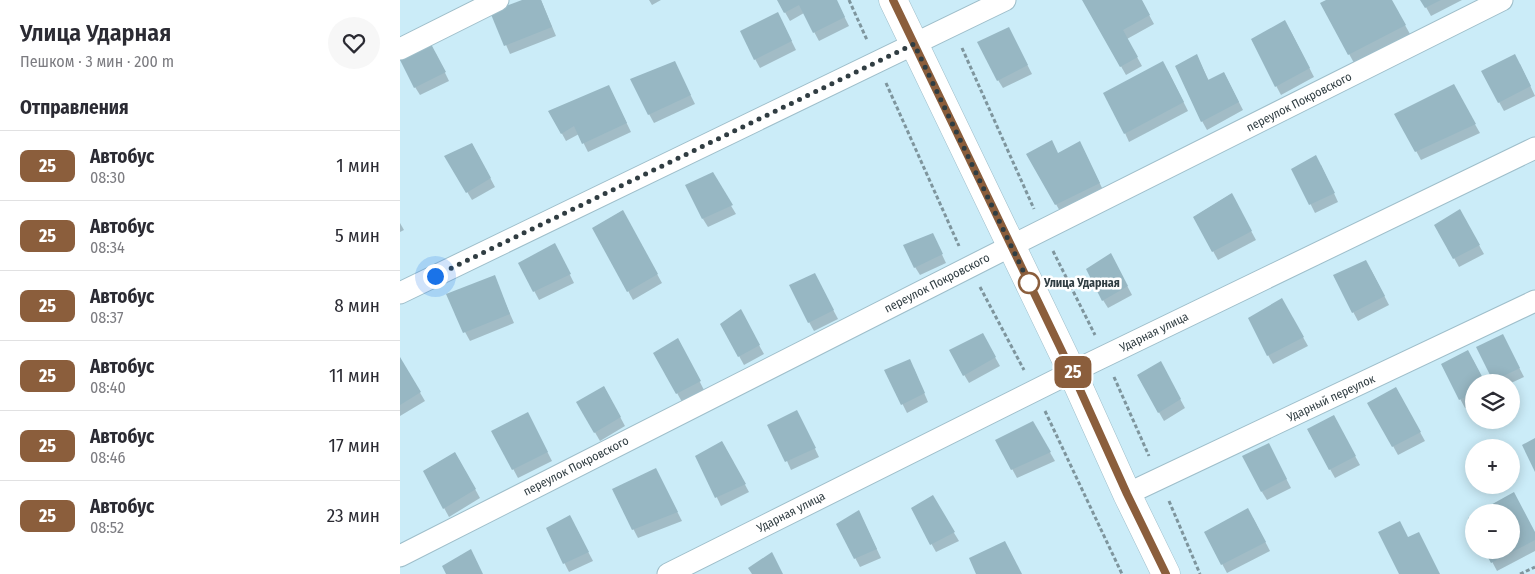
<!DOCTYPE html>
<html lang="ru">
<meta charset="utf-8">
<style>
body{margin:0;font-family:"Fira Sans Condensed",sans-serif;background:#f7f7f7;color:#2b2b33;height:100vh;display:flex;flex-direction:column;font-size:19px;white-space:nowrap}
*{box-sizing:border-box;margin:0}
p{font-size:16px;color:#7c7c81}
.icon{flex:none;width:28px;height:28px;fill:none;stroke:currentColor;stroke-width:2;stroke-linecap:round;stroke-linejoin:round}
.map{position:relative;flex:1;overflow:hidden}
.panel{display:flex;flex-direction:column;background:#fff;width:400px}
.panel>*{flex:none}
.badge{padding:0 10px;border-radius:8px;font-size:18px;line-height:32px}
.controls{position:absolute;left:1065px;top:374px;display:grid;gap:10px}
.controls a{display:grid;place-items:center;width:55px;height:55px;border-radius:50%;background:#fff;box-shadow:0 2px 12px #0003;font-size:25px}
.you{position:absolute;width:25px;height:25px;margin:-12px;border:4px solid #fff;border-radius:50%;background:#1a73e8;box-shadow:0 0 0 8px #1a73e833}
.map>.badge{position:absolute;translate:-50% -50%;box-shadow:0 0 0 2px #fff}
h2{padding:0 20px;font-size:19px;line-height:45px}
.round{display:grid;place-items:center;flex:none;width:52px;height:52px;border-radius:26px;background:#f7f7f7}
.summary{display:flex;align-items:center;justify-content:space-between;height:85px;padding:0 20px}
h1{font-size:24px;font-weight:600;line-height:38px}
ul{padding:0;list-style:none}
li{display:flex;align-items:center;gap:15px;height:70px;padding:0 20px;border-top:1px solid #e1e1e2}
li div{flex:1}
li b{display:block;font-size:19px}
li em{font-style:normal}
li .badge{min-width:55px;font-weight:700;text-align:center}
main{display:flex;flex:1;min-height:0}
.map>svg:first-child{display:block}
.shadow{fill:#0003}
.building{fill:#97b7c3}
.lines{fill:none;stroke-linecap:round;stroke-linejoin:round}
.minor-casing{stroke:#9ebeca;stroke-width:23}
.secondary-casing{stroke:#9ebeca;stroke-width:29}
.path{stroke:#7e959d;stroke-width:3;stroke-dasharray:4 2.5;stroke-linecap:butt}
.minor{stroke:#fff;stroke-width:21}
.secondary{stroke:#fff;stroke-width:28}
.line-casing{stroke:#fff;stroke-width:11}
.line{stroke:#8b5e3c;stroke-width:8}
.walk{stroke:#303d42;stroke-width:5;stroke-dasharray:0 9}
.stop-dot{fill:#fff;stroke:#8b5e3c;stroke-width:2.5}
.labels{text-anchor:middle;stroke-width:5;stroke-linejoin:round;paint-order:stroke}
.street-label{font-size:12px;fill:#303d42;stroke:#fff}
.stop-label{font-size:12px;font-weight:bold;fill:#303d42;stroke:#fff;text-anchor:start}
</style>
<main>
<section class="panel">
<div class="summary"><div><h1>Улица Ударная</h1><p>Пешком · 3 мин · 200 m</p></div><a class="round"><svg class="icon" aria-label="heart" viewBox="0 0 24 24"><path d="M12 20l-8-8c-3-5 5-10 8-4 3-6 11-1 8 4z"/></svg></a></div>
<h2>Отправления</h2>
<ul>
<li><span class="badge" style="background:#8b5e3c;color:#fff">25</span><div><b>Автобус</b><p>08:30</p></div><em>1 мин</em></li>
<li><span class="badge" style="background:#8b5e3c;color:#fff">25</span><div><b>Автобус</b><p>08:34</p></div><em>5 мин</em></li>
<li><span class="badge" style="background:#8b5e3c;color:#fff">25</span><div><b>Автобус</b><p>08:37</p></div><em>8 мин</em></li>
<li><span class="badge" style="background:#8b5e3c;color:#fff">25</span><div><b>Автобус</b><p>08:40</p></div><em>11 мин</em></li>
<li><span class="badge" style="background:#8b5e3c;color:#fff">25</span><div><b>Автобус</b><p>08:46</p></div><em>17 мин</em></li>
<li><span class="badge" style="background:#8b5e3c;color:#fff">25</span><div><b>Автобус</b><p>08:52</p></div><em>23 мин</em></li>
</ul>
</section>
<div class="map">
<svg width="1135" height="574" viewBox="0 0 1135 574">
<rect width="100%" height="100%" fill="#cbecf8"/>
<!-- shadow -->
<g class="shadow">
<polygon points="126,0 141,0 156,36 110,54 92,13"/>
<polygon points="249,0 261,0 252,5"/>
<polygon points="378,0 436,0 449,26 419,41 404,13 390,21"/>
<polygon points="683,0 741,0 754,24 727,39 742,66 726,75"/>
<polygon points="929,0 991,0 1010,34 954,63 922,4"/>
<polygon points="1022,0 1062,0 1031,16"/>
<polygon points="382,22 396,50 360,68 355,59"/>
<polygon points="890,30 914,77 881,95 852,40"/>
<polygon points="613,37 632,74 603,88 598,80"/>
<polygon points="36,54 49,81 20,95 15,87"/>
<polygon points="797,56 809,81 824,73 843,110 807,130 802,121"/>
<polygon points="1120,64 1135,96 1104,111 1099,102"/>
<polygon points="768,71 788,111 729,142 725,133"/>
<polygon points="279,72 295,104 254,123 249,114"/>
<polygon points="1053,86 1080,133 1021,160 996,114"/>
<polygon points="213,95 231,132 188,152 179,134 166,141 150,112"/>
<polygon points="72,144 95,187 72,200 46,156"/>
<polygon points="684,151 704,192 661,213 628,155 658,154"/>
<polygon points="921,165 938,202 915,213 893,169"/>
<polygon points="312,174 336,214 308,227 303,219"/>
<polygon points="831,194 856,240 818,260 794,217"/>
<polygon points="222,211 262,283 233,300 194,228"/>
<polygon points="1060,211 1084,254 1059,267 1036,225"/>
<polygon points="0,223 4,230 0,232"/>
<polygon points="537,244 546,263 520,275 515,267"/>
<polygon points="159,253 174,283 139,300 120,264"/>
<polygon points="715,263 732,295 708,308 703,300"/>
<polygon points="971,270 989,305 958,321 934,276"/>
<polygon points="94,277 114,323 70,341 65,332"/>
<polygon points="419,283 438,319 414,331 409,322"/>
<polygon points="882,300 908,346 873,364 868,355"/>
<polygon points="340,311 364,354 344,365 322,325"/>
<polygon points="582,334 600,366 569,383 550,351"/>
<polygon points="1107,344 1124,377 1111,383 1095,382 1078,347"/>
<polygon points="283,349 304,390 282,402 255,353"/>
<polygon points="0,359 25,401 0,416"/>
<polygon points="1073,360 1084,382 1074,382 1074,404 1065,408 1042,365"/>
<polygon points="514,369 528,402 507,413 486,371"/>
<polygon points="765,371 785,408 764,421 738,376"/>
<polygon points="204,387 225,426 200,441 178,403"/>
<polygon points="996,389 1025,441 998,455 969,403"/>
<polygon points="933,416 960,465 935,478 908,430"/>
<polygon points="401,420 419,457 391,470 387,461"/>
<polygon points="132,422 152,461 118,478 93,431"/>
<polygon points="633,423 655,461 617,478 597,441"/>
<polygon points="322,442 349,492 321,506 297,456"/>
<polygon points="55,453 80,498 49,517 24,471"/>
<polygon points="873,453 891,488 867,500 862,492"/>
<polygon points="260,478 282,521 238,538 213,490"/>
<polygon points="1114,494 1135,534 1135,551 1097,571 1086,550 1111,550 1111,512 1080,512"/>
<polygon points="532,497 559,541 536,552 512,509"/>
<polygon points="853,518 870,551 827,573 805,532"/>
<polygon points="463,520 481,558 460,567 437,524"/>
<polygon points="174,525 193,561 169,572 147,529"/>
</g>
<!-- building -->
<g class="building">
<polygon points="122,0 141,0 152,27 104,46 90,12"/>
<polygon points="377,0 437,0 445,17 413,33 399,5 384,13"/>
<polygon points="682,0 742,0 750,15 723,30 738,57 720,67"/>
<polygon points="926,0 992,0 1006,25 948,55 920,3"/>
<polygon points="1020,0 1041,0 1025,8"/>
<polygon points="378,12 392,41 354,60 340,31"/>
<polygon points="885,20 910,68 875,87 851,39"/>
<polygon points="609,27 628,65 597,81 577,42"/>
<polygon points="31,44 46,72 14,88 0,60"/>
<polygon points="797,54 808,80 824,72 839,102 801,122 775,66"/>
<polygon points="1115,54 1131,86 1098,103 1081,71"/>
<polygon points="275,61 291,95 248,115 230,79"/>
<polygon points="763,61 784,102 724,134 703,93"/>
<polygon points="1054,84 1076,124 1015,152 994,114"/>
<polygon points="209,85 227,123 182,144 174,126 161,134 148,111"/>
<polygon points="652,140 658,153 680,141 700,183 655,205 626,154"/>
<polygon points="72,143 91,178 66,193 44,156"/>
<polygon points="916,155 935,193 909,205 891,169"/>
<polygon points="313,172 333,205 302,219 285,185"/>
<polygon points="832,193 852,231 812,252 793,217"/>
<polygon points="1060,209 1080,245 1053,259 1034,225"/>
<polygon points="223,210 258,274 227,292 192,228"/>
<polygon points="533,233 543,254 514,268 503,245"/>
<polygon points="155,243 171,274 133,292 118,263"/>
<polygon points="711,253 728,286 702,301 686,269"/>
<polygon points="966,260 985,296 952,313 933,275"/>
<polygon points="415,273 434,310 408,323 389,285"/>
<polygon points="95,275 110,314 63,333 46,294"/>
<polygon points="882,298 904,337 867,356 848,318"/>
<polygon points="341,309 360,345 338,357 320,324"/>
<polygon points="583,333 596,357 563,376 549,350"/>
<polygon points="1103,334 1120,368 1093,381 1076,347"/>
<polygon points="278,338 301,381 276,394 253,353"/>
<polygon points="1068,350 1085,382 1074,382 1074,393 1059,400 1041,364"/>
<polygon points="0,357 21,392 0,405"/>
<polygon points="510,359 525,393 501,405 484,370"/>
<polygon points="761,361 781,399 758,413 737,375"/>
<polygon points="204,386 221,417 194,433 176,402"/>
<polygon points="996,387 1021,432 992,447 967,403"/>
<polygon points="397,410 416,448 385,462 367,425"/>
<polygon points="128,412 148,452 112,470 91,431"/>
<polygon points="934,415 956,456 929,470 907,429"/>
<polygon points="633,421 651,452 611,470 595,440"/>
<polygon points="1135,438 1135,472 1122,445"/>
<polygon points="322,441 346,484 315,498 295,456"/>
<polygon points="869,443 887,479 861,492 842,456"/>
<polygon points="55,452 76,489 43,509 23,471"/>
<polygon points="256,468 278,512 232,530 212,489"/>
<polygon points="1114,492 1135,532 1135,540 1091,563 1084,550 1111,550 1111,512 1078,512"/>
<polygon points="533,495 555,532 530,545 511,508"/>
<polygon points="848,508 866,542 821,565 804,532"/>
<polygon points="459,510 477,549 454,559 436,524"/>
<polygon points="170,515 189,552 163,564 146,528"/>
<polygon points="1074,515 1074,528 1068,518"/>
<polygon points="1000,521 1008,537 1019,532 1040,574 999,574 978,532"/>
<polygon points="605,541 622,574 576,574 569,558"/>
<polygon points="71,549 83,574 46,574 42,566"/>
<polygon points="372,552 383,574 352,574 348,568"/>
</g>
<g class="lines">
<defs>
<g id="minor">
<polyline points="0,49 98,0"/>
<polyline points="0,293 605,0"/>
<polyline points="727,494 1135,301"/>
<polyline points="0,556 611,246 1102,0"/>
<polyline points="268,574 672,372 1135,148"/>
</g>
<polyline id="secondary" points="493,0 672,372 727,494 766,574"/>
</defs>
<!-- minor casing -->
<use href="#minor" class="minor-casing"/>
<!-- secondary casing -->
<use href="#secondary" class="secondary-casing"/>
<!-- path -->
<g class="path">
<polyline points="449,0 467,40"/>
<polyline points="562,48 634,209"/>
<polyline points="486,83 559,246"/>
<polyline points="653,251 695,335"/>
<polyline points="580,287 624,370"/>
<polyline points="714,377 749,456"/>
<polyline points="645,411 722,574"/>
<polyline points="769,501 800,574"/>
<polyline points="1120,574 1135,567"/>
</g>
<!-- minor -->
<use href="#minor" class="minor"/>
<!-- secondary -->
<use href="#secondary" class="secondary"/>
</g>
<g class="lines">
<defs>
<polyline id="line" points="493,0 672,372 727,494 766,574"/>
</defs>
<!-- line casing -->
<use href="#line" class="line-casing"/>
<!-- line -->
<use href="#line" class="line"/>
<!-- walk -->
<polyline class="walk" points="35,276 514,44 629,283"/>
</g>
<!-- markers -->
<circle class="stop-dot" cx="629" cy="283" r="10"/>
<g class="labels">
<!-- street labels -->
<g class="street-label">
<text transform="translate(899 102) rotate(-27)" y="4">переулок Покровского</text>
<text transform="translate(537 283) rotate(-27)" y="4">переулок Покровского</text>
<text transform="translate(754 332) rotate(-26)" y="4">Ударная улица</text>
<text transform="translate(931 398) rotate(-25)" y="4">Ударный переулок</text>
<text transform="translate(176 466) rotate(-27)" y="4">переулок Покровского</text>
<text transform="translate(391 512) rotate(-27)" y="4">Ударная улица</text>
</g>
<!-- stop labels -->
<g class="stop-label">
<text x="644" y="287">Улица Ударная</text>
</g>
</g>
</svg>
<div class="controls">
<a><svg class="icon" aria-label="layers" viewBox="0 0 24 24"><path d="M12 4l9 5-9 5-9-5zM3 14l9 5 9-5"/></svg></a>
<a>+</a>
<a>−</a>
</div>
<div class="you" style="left:35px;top:276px"></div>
<b class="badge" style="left:673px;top:372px;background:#8b5e3c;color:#fff">25</b>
</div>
</main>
